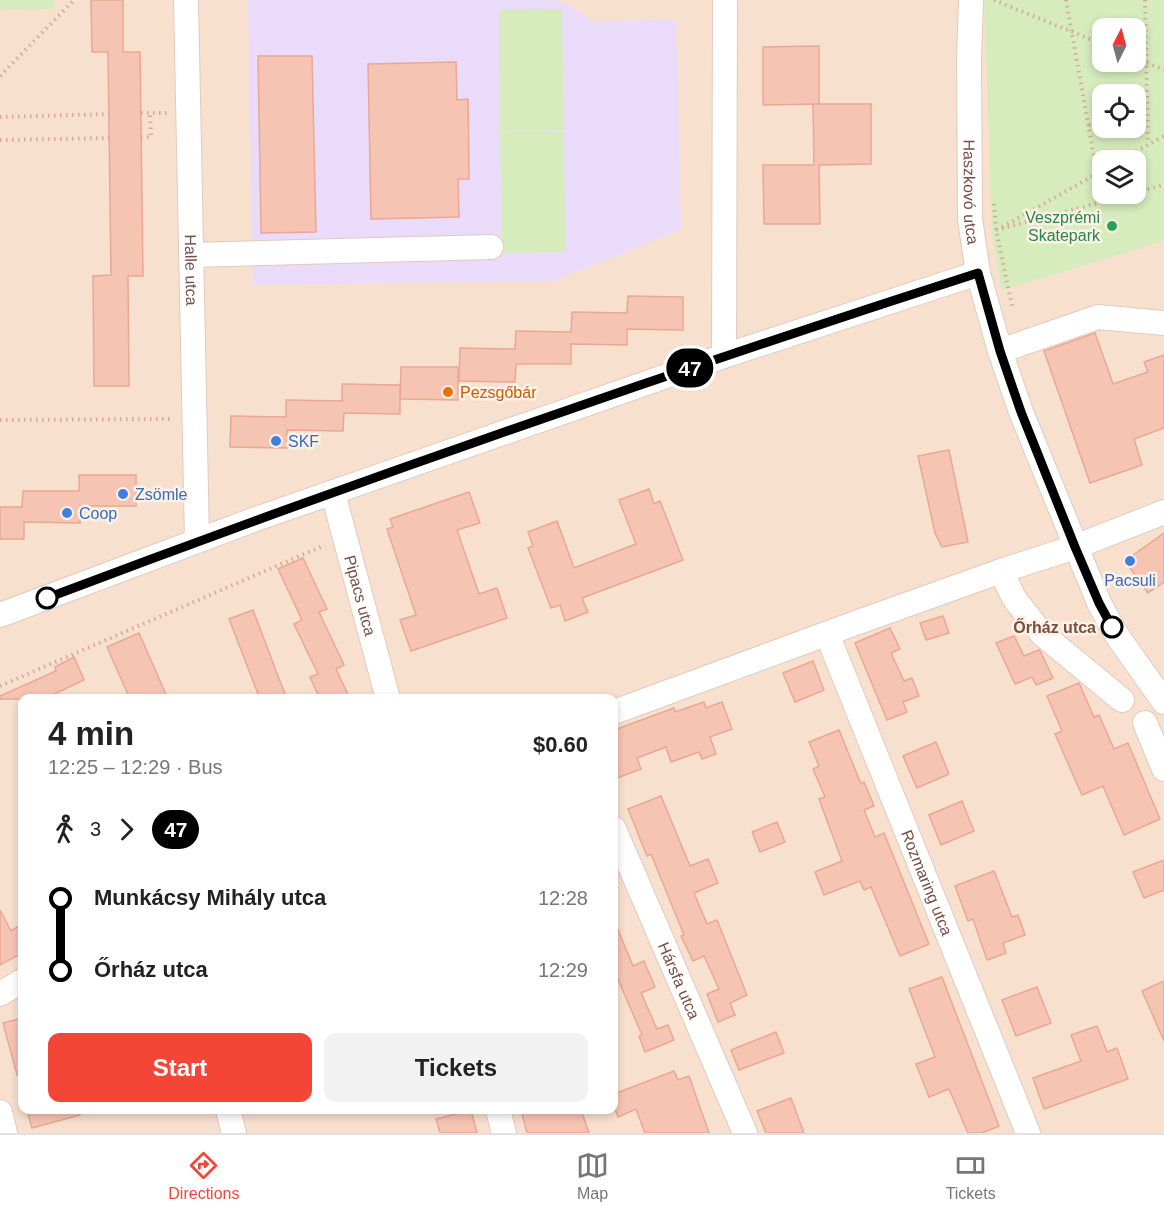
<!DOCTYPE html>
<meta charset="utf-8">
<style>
body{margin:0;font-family:Arial,sans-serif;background:#f2f2f2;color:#222;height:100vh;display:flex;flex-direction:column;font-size:22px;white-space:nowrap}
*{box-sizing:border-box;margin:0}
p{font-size:20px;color:#767676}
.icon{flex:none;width:33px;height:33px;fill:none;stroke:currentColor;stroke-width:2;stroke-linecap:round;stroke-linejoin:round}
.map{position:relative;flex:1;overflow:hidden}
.sheet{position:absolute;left:18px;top:694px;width:600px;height:420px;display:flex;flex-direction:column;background:#fff;border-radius:12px;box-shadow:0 3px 9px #0003}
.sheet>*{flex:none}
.badge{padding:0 12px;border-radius:20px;font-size:21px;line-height:39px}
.needle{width:39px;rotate:6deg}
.fabs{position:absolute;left:1092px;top:18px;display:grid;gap:12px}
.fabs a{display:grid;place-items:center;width:54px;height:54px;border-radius:12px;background:#fff;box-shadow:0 3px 9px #0003;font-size:30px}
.map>.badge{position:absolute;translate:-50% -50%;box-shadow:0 0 0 3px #fff}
.legs{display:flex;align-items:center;gap:9px;height:66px;padding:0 30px;font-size:20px}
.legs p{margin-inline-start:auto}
.headline{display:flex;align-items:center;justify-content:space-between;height:102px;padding:0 30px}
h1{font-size:33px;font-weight:700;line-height:45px}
.primary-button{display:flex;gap:12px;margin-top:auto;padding:12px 30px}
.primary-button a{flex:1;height:69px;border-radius:12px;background:#f34637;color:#fff;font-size:24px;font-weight:700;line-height:69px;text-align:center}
.primary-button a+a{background:#f2f2f2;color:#222}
ul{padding:0 30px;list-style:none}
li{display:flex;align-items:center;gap:21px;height:72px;font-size:22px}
li i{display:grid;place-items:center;width:9px;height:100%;margin:0 8px;background:currentColor}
li i::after{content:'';width:15px;height:15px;margin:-8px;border:4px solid;border-radius:50%;background:#fff}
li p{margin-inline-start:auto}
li:first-child i{background:linear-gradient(#0000 50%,currentColor 0)}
li:last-child i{background:linear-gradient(currentColor 50%,#0000 0)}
.tabs{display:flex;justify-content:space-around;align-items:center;height:84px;border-top:2px solid #e0e0e0;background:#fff;font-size:16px;color:#767676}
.tabs a{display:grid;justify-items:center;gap:3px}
.tabs .selected{color:#f34637}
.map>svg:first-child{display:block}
.residential{fill:#f8e0cf;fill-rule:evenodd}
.education{fill:#eadbfa}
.green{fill:#d6ecbc;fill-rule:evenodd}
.building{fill:#f6c4b3;stroke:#eaa792;stroke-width:1.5}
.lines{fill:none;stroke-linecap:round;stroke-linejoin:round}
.minor-casing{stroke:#e4c9bc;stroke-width:26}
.path{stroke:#daa797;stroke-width:4;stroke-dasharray:1.5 4.5;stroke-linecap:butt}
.minor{stroke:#fff;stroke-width:24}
.line-1-casing{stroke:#fff;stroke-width:14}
.line-1{stroke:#000;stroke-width:9}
.leisure-dot{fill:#2e9e5b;stroke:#fff1e6;stroke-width:2}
.food-dot{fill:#e8710a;stroke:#fff1e6;stroke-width:2}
.shop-dot{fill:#3f7fe0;stroke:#fff1e6;stroke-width:2}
.stop-1-dot{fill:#fff;stroke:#000;stroke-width:3}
.labels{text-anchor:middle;stroke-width:5;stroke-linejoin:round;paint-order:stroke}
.street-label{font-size:16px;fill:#764f44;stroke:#fff1e6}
.leisure-label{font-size:16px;fill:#27864d;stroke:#fff1e6;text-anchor:end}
.food-label{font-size:16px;fill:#c56008;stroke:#fff1e6;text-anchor:start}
.shop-label{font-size:16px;fill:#366cbe;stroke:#fff1e6;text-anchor:start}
.stop-label{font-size:16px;font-weight:bold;fill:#764f44;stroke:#fff1e6;text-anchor:end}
</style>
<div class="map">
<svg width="1164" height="1133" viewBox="0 0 1164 1133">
<rect width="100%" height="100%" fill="#feedde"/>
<!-- residential -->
<path class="residential" d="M0 0H1164V1133H0ZM1102 28H1136V62H1102ZM1102 94H1136V128H1102ZM1102 160H1136V194H1102ZM22 699H614V1110H22Z"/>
<!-- education -->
<polygon class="education" points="248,0 553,0 569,4 592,22 676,19 681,230 554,281 253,285"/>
<!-- green -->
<g class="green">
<polygon points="0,0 54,0 54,9 0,10"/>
<path d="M984 0H1164V241L1002 290 992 235ZM1136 28V62H1102V28ZM1136 94V128H1102V94ZM1102 160H1136V194H1102Z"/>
<polygon points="562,9 564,130 500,131 499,10"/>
<polygon points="500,132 564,132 565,252 502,253"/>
</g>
<!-- building -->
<g class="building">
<polygon points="91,0 123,0 123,52 140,52 143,276 128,276 129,386 94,386 93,276 111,275 108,52 92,52"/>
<polygon points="819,46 819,104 763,105 763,47"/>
<polygon points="258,56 312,56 316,232 261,233"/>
<polygon points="456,62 457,100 468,99 469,179 458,179 459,217 371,219 368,64"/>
<polygon points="813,104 871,104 871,164 819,165 820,224 764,224 763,165 814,165"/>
<polygon points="628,296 683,297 683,330 627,329 627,345 571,344 571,364 516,364 515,382 459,381 460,348 515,349 516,331 571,332 572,312 627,313"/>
<polygon points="1095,333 1113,384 1148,372 1144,362 1164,355 1164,428 1134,439 1142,465 1090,483 1044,351"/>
<polygon points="401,367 458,367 458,400 400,399"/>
<polygon points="342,384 400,385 400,414 344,413 343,431 287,430 287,448 230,447 231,416 286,417 286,400 342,401"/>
<polygon points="949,450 968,542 942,547 935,533 918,456"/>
<polygon points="79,475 136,475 136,506 80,506 80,523 24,522 24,539 0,539 0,507 22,507 23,491 79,491"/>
<polygon points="649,489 654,504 660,501 683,560 582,598 588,612 565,621 560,605 551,608 528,548 533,546 528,532 557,521 574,568 636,544 619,500"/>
<polygon points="469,492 480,523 457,530 479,594 497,588 507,618 411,651 400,620 416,615 387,529 393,527 390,519"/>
<polygon points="1164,533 1164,582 1148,593 1125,561"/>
<polygon points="303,558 327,609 319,612 344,665 336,669 350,699 320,699 310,677 318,674 294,624 302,620 278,569"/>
<polygon points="253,610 278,676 287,699 260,699 229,619"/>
<polygon points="943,616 949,633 926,640 920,623"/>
<polygon points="890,628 900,649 891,653 904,681 912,678 919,696 903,702 907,712 887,720 855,643"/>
<polygon points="139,633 168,699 130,699 107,647"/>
<polygon points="1014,636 1024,656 1039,650 1040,651 1053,678 1036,685 1032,677 1015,684 996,643"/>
<polygon points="74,657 84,680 44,699 0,699 0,696 56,671 55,667"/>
<polygon points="813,661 824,690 795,702 783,673"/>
<polygon points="1079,683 1094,717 1099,715 1114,749 1128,743 1160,819 1124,835 1103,786 1082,795 1055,734 1062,731 1047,696"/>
<polygon points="704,702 706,708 722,702 732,729 710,737 716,754 702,759 699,752 671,762 666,747 637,758 641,769 617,778 614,768 614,730 674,708 675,712"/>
<polygon points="839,730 861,784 864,782 874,806 864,810 875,837 884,833 929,944 900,956 871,887 864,890 860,881 824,895 815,872 842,861 819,799 825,797 813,769 819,766 809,742"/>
<polygon points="936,742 949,774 917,788 903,756"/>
<polygon points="661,796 690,866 708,859 718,883 694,893 707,924 717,920 747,995 730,1003 735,1015 718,1022 707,994 719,989 704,956 693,961 681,936 684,935 651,854 647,856 628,809"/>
<polygon points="962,801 974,831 941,845 929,815"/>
<polygon points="777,822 785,842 760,852 752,832"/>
<polygon points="1164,860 1164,890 1144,898 1133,872"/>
<polygon points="994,871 1012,917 1018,915 1025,935 1003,943 1006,953 987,960 973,919 968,921 955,886"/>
<polygon points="0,910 11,931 22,924 22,953 0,965"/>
<polygon points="614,920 633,966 644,961 655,987 641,993 657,1029 668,1025 674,1040 645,1052 639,1036 642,1035 614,970"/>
<polygon points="942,977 999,1126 982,1133 968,1133 949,1089 929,1097 916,1064 935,1057 909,989"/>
<polygon points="1164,981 1164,1041 1142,991"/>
<polygon points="1037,987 1051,1023 1016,1036 1002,1000"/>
<polygon points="22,1018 22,1074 17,1075 3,1023"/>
<polygon points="1097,1026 1107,1052 1117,1048 1128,1079 1044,1109 1033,1078 1081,1061 1071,1035"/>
<polygon points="776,1032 784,1053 739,1070 731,1050"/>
<polygon points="674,1071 678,1080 689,1076 709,1133 645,1133 636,1109 618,1117 614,1106 614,1094"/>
<polygon points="791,1098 804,1133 766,1133 757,1111"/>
<polygon points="27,1110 80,1110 80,1115 32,1128"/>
<polygon points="471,1110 477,1133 440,1133 436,1119"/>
<polygon points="521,1110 581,1110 589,1133 527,1133"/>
</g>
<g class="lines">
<defs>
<g id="minor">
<path id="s1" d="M186 0 197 541"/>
<path id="s2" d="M971 0 969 58 970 219 978 273 1000 351 1021 412 1099 603 1116 634 1164 702"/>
<polyline points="191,255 491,247"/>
<polyline points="1000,351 1098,317 1164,323"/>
<polyline points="724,356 725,0"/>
<path id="s3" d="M333 493 388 699"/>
<polyline points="1001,571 1014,598 1042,634 1122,700"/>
<polyline points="0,615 253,520 724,356 978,273"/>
<path id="s4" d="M827 634 1028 1133"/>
<polyline points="614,712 850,625 1001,571 1075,547 1164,512"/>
<polyline points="1145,723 1164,769"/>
<path id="s5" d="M614 829 745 1133"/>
<polyline points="0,994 22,981"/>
<polyline points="228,1110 234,1133"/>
<polyline points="498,1110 504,1133"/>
<polyline points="0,1112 5,1133"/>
</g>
</defs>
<!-- minor casing -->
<use href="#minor" class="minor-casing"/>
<!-- path -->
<g class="path">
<polyline points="994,0 1102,44"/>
<polyline points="1066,0 1097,174"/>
<polyline points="1145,0 1148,144"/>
<polyline points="1136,58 1164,70"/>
<polyline points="0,76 74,0"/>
<polyline points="141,113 167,113"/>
<polyline points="1136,116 1147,114"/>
<polyline points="0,117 109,114"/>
<polyline points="1089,125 1102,123"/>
<polyline points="141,137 151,137 150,113"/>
<polyline points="0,140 109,138"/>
<polyline points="1120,160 1164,136"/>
<polyline points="1136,192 1164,185"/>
<polyline points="994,204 996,230 1012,306"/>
<polyline points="1002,227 1102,171"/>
<polyline points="996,230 1132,194"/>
<polyline points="0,420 173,419"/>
<polyline points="0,686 325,545"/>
</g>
<!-- minor -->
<use href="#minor" class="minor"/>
</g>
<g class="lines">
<defs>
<path id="line-1" d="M47 598C354 482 665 374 978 273L1000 351 1021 412 1075 547 1099 603 1112 627"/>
</defs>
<!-- line-1 casing -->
<use href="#line-1" class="line-1-casing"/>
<!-- line-1 -->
<use href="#line-1" class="line-1"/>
</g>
<!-- markers -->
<circle class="leisure-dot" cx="1112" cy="226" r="6"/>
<circle class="food-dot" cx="448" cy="392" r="6"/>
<g class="shop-dot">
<circle cx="276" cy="441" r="6"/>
<circle cx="123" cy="494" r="6"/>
<circle cx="67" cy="513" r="6"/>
<circle cx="1130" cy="561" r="6"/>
</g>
<g class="stop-1-dot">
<circle cx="47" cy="598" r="10"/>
<circle cx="1112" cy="627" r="10"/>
</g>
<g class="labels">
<!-- street labels -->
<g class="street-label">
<text dy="6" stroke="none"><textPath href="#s2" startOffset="192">Haszkovó utca</textPath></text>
<text dy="6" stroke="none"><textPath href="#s1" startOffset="270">Halle utca</textPath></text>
<text dy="6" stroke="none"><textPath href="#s3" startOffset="106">Pipacs utca</textPath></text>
<text dy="6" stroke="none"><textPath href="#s4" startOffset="268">Rozmaring utca</textPath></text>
<text dy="6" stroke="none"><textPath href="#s5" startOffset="165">Hársfa utca</textPath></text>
</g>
<!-- leisure labels -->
<g class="leisure-label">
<text x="1100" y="223">Veszprémi<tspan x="1100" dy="18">Skatepark</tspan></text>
</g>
<!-- food labels -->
<g class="food-label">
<text x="460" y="398">Pezsgőbár</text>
</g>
<!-- shop labels -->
<g class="shop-label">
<text x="288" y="447">SKF</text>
<text x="135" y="500">Zsömle</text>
<text x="79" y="519">Coop</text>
<text x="1130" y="586" text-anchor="middle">Pacsuli</text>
</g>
<!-- stop labels -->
<g class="stop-label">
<text x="1096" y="633">Őrház utca</text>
</g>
</g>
</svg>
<div class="fabs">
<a><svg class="needle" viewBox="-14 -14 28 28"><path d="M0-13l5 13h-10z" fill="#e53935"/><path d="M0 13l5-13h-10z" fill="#767676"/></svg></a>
<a><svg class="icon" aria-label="locate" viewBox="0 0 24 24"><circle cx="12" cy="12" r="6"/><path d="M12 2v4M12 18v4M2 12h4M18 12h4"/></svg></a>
<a><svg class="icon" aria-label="layers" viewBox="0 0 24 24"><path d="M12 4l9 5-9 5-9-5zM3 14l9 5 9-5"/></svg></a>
</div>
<b class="badge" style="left:690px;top:368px;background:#000;color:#fff">47</b>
<section class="sheet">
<div class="headline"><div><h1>4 min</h1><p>12:25 – 12:29 · Bus</p></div><b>$0.60</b></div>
<div class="legs"><svg class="icon" aria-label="walk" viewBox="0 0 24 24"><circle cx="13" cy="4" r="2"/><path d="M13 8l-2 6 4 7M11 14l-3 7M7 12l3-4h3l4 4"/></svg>3<svg class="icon" aria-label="forward" viewBox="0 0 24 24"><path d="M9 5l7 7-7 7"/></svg><b class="badge" style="background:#000;color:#fff">47</b></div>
<ul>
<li><i style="color:#000"></i><b>Munkácsy Mihály utca</b><p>12:28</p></li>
<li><i style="color:#000"></i><b>Őrház utca</b><p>12:29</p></li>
</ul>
<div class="primary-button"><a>Start</a><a>Tickets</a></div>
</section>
</div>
<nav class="tabs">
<a class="selected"><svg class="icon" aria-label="directions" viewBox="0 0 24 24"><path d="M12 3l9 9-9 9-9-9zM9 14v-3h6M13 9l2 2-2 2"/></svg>Directions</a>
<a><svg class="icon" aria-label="map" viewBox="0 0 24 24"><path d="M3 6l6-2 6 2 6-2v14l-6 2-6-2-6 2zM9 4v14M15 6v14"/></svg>Map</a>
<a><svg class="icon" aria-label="tickets" viewBox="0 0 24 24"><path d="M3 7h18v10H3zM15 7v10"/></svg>Tickets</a>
</nav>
